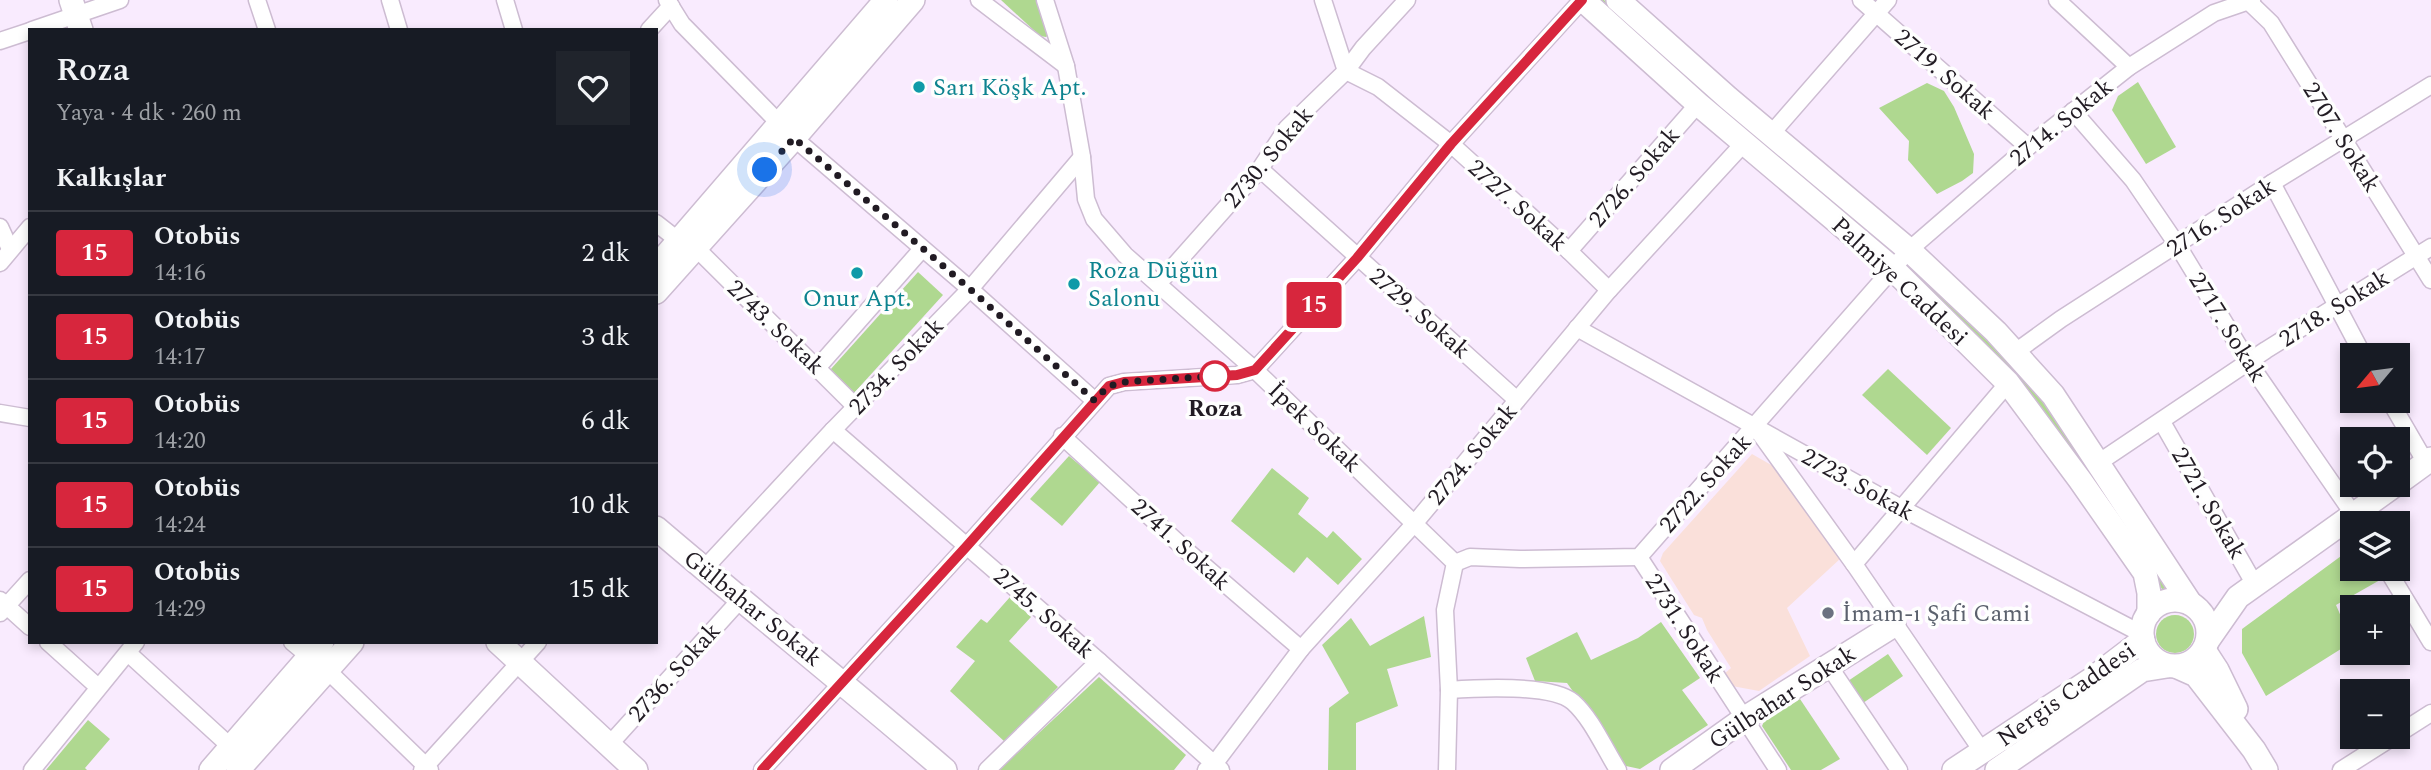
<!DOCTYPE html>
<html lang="tr">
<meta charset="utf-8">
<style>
body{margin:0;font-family:Spectral,serif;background:#20242c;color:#f1f3f6;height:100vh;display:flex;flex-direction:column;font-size:26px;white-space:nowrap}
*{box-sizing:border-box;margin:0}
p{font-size:23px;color:#9ea1a6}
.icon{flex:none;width:38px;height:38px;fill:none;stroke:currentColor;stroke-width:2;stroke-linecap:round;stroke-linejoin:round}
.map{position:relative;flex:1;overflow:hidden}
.drawer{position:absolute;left:28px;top:28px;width:630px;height:616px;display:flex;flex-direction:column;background:#171b24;border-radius:0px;box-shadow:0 4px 10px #0003}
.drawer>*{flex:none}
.badge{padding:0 14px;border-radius:5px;font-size:24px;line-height:46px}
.needle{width:46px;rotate:241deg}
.buttons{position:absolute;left:2340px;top:343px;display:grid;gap:14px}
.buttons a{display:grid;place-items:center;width:70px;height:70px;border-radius:0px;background:#171b24;box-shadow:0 4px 10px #0003;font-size:35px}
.you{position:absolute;width:35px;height:35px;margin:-18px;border:5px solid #fff;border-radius:50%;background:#1a73e8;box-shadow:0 0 0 10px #1a73e833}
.map>.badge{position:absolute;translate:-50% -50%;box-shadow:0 0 0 4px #fff}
h2{padding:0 28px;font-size:26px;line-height:63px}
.round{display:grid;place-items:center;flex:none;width:74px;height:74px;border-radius:0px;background:#20242c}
.overview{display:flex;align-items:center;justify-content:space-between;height:119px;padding:0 28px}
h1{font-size:33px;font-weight:600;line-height:52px}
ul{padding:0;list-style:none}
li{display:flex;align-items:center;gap:21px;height:84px;padding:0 28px;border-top:2px solid #363941}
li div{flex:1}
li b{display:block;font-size:26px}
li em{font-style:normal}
li .badge{min-width:77px;font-weight:700;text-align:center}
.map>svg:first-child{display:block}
.education{fill:#fae0da}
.green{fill:#afd890}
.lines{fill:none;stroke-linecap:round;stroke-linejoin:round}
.street-casing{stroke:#cdbcd2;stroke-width:19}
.secondary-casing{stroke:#cdbcd2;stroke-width:26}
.street{stroke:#fff;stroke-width:16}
.secondary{stroke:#fff;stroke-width:23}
.line-casing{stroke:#fff;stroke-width:16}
.line{stroke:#d7263d;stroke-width:10}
.walk{stroke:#211b23;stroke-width:7;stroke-dasharray:0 12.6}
.culture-dot{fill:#0f9aa8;stroke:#fefefe;stroke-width:2.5}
.stop-dot{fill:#fff;stroke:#d7263d;stroke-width:3.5}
.worship-dot{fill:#6b7280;stroke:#fefefe;stroke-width:2.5}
.labels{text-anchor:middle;stroke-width:7;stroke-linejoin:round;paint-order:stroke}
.street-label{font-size:24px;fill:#211b23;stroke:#fefefe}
.culture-label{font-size:24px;fill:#0d838f;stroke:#fefefe;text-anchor:start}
.stop-label{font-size:24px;font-weight:bold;fill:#211b23;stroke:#fefefe}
.worship-label{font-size:24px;fill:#5b616d;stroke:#fefefe;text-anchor:start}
</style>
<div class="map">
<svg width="2431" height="770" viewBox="0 0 2431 770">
<rect width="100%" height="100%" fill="#f9ebfe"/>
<!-- education -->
<polygon class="education" points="1752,454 1780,470 1841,558 1787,608 1810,656 1759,691 1732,686 1724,674 1731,668 1707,630 1702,618 1694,615 1660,561 1663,553"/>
<!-- green -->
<g class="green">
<polygon points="1001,0 1039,0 1049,35 1046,37 1040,36"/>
<polygon points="1596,0 1604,0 1873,235 1870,239"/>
<polygon points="2138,82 2176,147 2146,164 2112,110 2118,96"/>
<polygon points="1927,83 1944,91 1954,107 1974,154 1973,173 1962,181 1937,194 1908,160 1909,141 1879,108"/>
<polygon points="1911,266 1978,325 2050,404 2175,592 2168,598 2037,402 1986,348 1906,272"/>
<polygon points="918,272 943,295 854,393 830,370"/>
<polygon points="1888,369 1951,428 1927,455 1862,395"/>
<polygon points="1069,456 1100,482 1062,526 1030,499"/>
<polygon points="1272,468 1309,498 1298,514 1327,538 1333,531 1362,559 1338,585 1307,557 1294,573 1231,521"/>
<polygon points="2352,548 2352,569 2372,569 2380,580 2336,605 2352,642 2266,696 2242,653 2242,629"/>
<polygon points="1010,597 1031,617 1009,641 1058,687 1005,742 950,691 975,661 956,647 981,619 987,623"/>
<circle cx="2175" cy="634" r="19"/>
<polygon points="1424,616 1431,657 1387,669 1398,706 1356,723 1356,770 1328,770 1329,708 1349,693 1322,645 1351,618 1370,646"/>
<polygon points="1661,622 1700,678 1682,690 1708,725 1640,769 1626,766 1567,683 1535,681 1526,658 1577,632 1591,660 1638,638"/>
<polygon points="1888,654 1903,676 1860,705 1845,683"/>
<polygon points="1099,677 1186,755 1174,770 999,770"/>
<polygon points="1800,699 1840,759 1821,770 1791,770 1762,726 1766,717"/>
<polygon points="88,720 110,739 85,768 87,770 46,770"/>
</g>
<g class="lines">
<defs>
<g id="street">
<polyline points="257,0 267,30"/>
<polyline points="390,0 399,30"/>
<polyline points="505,0 514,30"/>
<polyline points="667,0 682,24 779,123"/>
<polyline points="979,0 1066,66"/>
<polyline points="1045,0 1066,66 1082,157 1086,199 1094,219 1125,255 1255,370 1455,563 1445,610 1449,690 1447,770"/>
<polyline points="1323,0 1346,71 1378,87 1451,144 1569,251 1609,290"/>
<polyline points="1861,0 2028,147"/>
<polyline points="2057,0 2129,67"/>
<polyline points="2247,0 2271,23 2431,280"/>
<polyline points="32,30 120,0"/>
<polyline points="649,30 671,6"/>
<polyline points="0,41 30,31"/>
<polyline points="2073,111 2133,180 2178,246 2249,363 2358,521"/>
<polyline points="1771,134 1888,0"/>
<polyline points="794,138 970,289 1094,400"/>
<polyline points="1260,169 1517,400"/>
<polyline points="2272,183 2363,355"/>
<polyline points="656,223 679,241"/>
<polyline points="0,227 10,249"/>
<polyline points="696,248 856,407"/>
<polyline points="1569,251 1698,104"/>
<polyline points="0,263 30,227"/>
<polyline points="1158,284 1260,169 1287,128 1346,71 1363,48 1407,0"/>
<polyline points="1577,328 1903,509 2142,634"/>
<polyline points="2014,353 2061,319 2272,183 2431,85"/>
<polyline points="818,367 922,249"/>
<polyline points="2390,401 2426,463"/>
<polyline points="0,413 30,418"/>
<polyline points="2162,422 2255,585"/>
<polyline points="833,430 1099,661 1221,770"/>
<polyline points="1759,432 1854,564 1982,751"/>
<polyline points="1062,436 1187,551 1301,649"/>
<polyline points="2098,463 2266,350 2431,247"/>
<polyline points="1639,557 1778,770"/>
<polyline points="1455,563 1470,557 1520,559 1639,557 1909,250 2028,147 2129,67 2214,13 2252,0"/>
<polyline points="1854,564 2008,383"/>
<polyline points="704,569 833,430 970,289 1082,157"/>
<polyline points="2387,569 2431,642"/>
<polyline points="0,600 30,627"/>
<polyline points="0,613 30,580"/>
<polyline points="48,642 98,687"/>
<polyline points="292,642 310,657"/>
<polyline points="128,653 231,747"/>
<polyline points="1829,666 1899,770"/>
<polyline points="327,670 430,770"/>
<path d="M1449 690C1477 688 1552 684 1573 702 1592 719 1604 748 1618 770"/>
<polyline points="2398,734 2431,713"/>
<polyline points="609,745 740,600"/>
<polyline points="32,770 136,642"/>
<polyline points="422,770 538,642"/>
<polyline points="762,770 966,547 1109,386 1124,382 1237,375 1255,370 1357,258 1451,144 1582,0"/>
<polyline points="987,770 1099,661"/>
<polyline points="1206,770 1215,763 1301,649 1414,524 1609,290 1744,143"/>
<polyline points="2341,770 2393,737"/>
</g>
<g id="secondary">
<polyline points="71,0 81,30"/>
<polyline points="1583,0 1698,104 1892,268 2008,383 2080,480 2145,573 2149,593 2149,613"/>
<polyline points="1618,0 1728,98 1909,250 1996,332 2053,395 2190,603"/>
<polyline points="656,267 886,0"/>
<polyline points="656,292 794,138 913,0"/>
<polyline points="2398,483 2431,459"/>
<path d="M656 528C752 610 850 688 945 770"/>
<circle cx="2175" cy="633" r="33"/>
<polyline points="2208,640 2238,597 2395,485"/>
<polyline points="498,642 636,770"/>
<polyline points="2204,650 2217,670 2236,709"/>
<polyline points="2178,667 2196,675 2254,750 2266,770"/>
<polyline points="211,770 322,642"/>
<polyline points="238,770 352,642"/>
<polyline points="1672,770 1745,718 1894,625"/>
<polyline points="1954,770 2092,679 2143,640"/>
<polyline points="1997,770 2142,670 2167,666"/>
</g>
</defs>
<!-- street casing -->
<use href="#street" class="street-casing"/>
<!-- secondary casing -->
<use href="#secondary" class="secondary-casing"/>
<!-- street -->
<use href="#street" class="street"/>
<!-- secondary -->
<use href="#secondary" class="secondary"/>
</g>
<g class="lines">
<defs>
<polyline id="line" points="762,770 966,547 1109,386 1124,382 1237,375 1255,370 1357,258 1451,144 1582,0"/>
</defs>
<!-- line casing -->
<use href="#line" class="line-casing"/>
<!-- line -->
<use href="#line" class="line"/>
<!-- walk -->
<polyline class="walk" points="765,170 794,138 970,289 1094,400 1109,386 1124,382 1215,376"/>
</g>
<!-- markers -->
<g class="culture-dot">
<circle cx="919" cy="87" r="7"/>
<circle cx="857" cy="273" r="7"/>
<circle cx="1074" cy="284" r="7"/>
</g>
<circle class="stop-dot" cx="1215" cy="376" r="14"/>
<circle class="worship-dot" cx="1828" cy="613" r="7"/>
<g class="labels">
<!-- street labels -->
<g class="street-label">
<text transform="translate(1945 74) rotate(41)" y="8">2719. Sokak</text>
<text transform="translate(2061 122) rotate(-39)" y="8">2714. Sokak</text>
<text transform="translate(2342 137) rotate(58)" y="8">2707. Sokak</text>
<text transform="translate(1268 157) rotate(-50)" y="8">2730. Sokak</text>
<text transform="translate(1634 177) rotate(-49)" y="8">2726. Sokak</text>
<text transform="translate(1518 205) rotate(42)" y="8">2727. Sokak</text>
<text transform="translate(2221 217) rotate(-33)" y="8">2716. Sokak</text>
<text transform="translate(1900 281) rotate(43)" y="8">Palmiye Caddesi</text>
<text transform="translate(2334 308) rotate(-32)" y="8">2718. Sokak</text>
<text transform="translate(1420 313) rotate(41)" y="8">2729. Sokak</text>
<text transform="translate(776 327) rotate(44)" y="8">2743. Sokak</text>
<text transform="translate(2228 327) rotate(58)" y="8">2717. Sokak</text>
<text transform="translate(896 366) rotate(-46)" y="8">2734. Sokak</text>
<text transform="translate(1315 427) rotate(44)" y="8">İpek Sokak</text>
<text transform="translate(1472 454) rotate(-50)" y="8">2724. Sokak</text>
<text transform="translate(1705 483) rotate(-48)" y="8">2722. Sokak</text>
<text transform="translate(1858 484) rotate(29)" y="8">2723. Sokak</text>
<text transform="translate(2209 503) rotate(60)" y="8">2721. Sokak</text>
<text transform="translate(1181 544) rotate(42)" y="8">2741. Sokak</text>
<text transform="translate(753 608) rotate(39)" y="8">Gülbahar Sokak</text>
<text transform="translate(1044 613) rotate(41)" y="8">2745. Sokak</text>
<text transform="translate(1685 628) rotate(57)" y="8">2731. Sokak</text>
<text transform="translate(674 672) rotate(-48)" y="8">2736. Sokak</text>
<text transform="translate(2066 694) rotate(-35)" y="8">Nergis Caddesi</text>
<text transform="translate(1782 697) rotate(-33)" y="8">Gülbahar Sokak</text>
</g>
<!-- culture labels -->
<g class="culture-label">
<text x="933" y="95">Sarı Köşk Apt.</text>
<text x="1088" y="278">Roza Düğün<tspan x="1088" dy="28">Salonu</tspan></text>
<text x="857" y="306" text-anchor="middle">Onur Apt.</text>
</g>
<!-- stop labels -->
<g class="stop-label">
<text x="1215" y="416">Roza</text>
</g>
<!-- worship labels -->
<g class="worship-label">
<text x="1842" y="621">İmam-ı Şafi Cami</text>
</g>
</g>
</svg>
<div class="buttons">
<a><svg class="needle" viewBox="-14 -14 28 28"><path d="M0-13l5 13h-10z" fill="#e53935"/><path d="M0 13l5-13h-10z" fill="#9ea1a6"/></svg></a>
<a><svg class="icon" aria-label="locate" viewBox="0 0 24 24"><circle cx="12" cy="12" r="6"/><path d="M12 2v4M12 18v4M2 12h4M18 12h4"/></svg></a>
<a><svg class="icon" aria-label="layers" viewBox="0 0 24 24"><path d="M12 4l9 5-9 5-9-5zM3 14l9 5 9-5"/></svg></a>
<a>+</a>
<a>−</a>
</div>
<div class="you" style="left:765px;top:170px"></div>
<b class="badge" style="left:1314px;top:305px;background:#d7263d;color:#fff">15</b>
<section class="drawer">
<div class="overview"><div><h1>Roza</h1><p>Yaya · 4 dk · 260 m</p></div><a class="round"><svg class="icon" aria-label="heart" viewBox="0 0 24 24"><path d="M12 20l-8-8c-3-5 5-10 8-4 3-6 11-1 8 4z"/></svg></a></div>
<h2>Kalkışlar</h2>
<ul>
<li><span class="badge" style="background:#d7263d;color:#fff">15</span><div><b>Otobüs</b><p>14:16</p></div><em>2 dk</em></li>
<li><span class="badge" style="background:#d7263d;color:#fff">15</span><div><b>Otobüs</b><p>14:17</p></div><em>3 dk</em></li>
<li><span class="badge" style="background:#d7263d;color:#fff">15</span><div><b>Otobüs</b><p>14:20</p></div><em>6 dk</em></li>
<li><span class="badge" style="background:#d7263d;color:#fff">15</span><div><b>Otobüs</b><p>14:24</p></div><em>10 dk</em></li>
<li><span class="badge" style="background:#d7263d;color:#fff">15</span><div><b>Otobüs</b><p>14:29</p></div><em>15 dk</em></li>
</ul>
</section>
</div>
